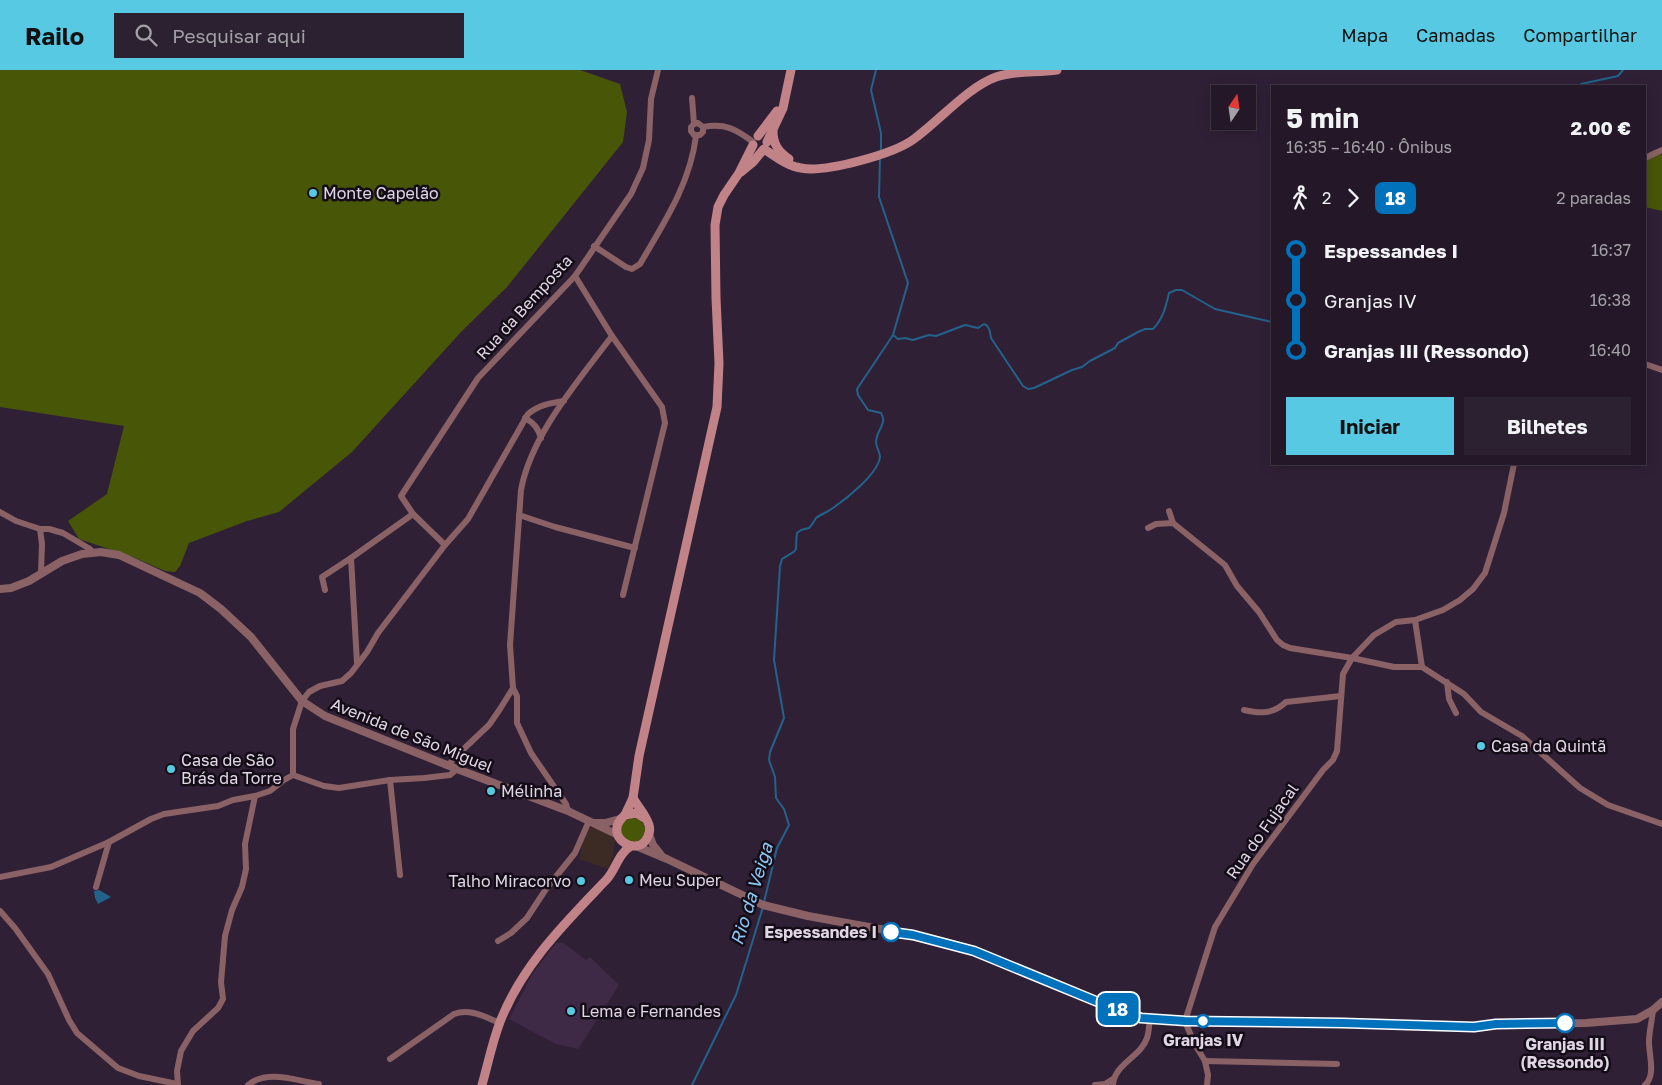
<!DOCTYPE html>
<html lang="pt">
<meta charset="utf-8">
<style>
body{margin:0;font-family:"Golos Text",sans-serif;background:#2c2130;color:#f1f3f6;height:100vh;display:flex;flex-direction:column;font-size:19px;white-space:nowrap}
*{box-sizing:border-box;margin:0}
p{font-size:16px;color:#a3a0a8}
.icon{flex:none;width:28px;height:28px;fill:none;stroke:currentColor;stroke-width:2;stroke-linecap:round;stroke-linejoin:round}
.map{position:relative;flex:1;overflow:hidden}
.panel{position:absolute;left:1271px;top:15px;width:375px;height:380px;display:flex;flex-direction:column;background:#241828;border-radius:0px;box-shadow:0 2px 12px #0003,0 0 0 1px #413745}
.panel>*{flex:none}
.badge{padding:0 10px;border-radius:8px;font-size:18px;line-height:32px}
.needle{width:32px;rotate:13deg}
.buttons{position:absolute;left:1211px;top:15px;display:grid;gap:10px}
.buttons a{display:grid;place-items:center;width:45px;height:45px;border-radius:0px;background:#241828;box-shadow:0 2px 12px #0003,0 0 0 1px #413745;font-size:25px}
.map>.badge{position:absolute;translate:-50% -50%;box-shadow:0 0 0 2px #fff}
.legs{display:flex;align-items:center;gap:8px;height:55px;padding:0 15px;font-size:16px}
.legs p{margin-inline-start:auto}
.overview{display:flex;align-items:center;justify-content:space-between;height:85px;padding:0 15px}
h1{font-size:28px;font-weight:700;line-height:38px}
.button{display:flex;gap:10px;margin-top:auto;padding:10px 15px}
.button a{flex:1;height:58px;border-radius:0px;background:#57c9e3;color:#111;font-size:20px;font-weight:700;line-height:58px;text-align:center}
.button a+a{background:#2c2130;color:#f1f3f6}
ul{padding:0 15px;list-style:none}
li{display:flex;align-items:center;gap:18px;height:50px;font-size:19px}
li i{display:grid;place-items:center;width:8px;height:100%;margin:0 6px;background:currentColor}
li i::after{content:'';width:12px;height:12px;margin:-6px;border:4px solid;border-radius:50%;background:#241828}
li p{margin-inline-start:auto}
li:first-child i{background:linear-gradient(#0000 50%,currentColor 0)}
li:last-child i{background:linear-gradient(currentColor 50%,#0000 0)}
header{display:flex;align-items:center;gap:30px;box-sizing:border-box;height:70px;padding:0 25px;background:#57c9e3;color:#111}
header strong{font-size:24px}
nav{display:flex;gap:28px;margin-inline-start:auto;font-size:18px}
.search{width:350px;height:45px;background:#2c2130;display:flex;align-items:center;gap:12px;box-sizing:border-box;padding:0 18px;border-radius:0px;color:#a3a0a8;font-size:19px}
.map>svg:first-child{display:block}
.commercial{fill:#3c2a24}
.built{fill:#3e2a46}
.green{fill:#475607}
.water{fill:#23628b}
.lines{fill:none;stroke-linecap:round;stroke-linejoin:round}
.stream{stroke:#23628b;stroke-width:2}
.minor{stroke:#8a6265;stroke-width:6}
.tertiary{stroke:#8a6265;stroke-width:8}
.secondary{stroke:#c28388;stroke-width:9}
.line-1-casing{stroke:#fff;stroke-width:11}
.line-1{stroke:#0072bc;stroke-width:8}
.poi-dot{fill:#57c9e3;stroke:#140d17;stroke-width:2}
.stop-1-dot{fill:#fff;stroke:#0072bc;stroke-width:2.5}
.labels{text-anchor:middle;stroke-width:5;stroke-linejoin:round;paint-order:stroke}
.poi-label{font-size:16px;fill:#e0d6e5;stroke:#140d17;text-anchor:start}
.street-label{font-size:16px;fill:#e0d6e5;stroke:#140d17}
.stop-label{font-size:16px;font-weight:bold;fill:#e0d6e5;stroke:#140d17}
.water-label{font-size:18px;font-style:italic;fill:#8dc8f4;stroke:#140d17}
</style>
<header>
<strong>Railo</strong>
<div class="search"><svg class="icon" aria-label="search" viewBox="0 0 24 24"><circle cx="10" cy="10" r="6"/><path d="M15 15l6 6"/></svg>Pesquisar aqui</div>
<nav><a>Mapa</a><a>Camadas</a><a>Compartilhar</a></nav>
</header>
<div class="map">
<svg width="1662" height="1015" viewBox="0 0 1662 1015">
<rect width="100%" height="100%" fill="#302036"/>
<!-- commercial -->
<polygon class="commercial" points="595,757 612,765 615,769 613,786 609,799 579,789 586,759"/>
<!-- built -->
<polygon class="built" points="556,873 563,873 586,890 590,887 619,915 578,979 556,974 509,949 533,903"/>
<!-- green -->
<g class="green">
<polygon points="0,0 580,0 620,14 627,42 623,72 507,217 461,262 352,382 279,442 247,451 189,473 180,496 175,502 165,501 133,487 79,469 68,451 107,424 124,356 0,337"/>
<polygon points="1654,80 1662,85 1662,141 1645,137 1645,85"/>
<circle cx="633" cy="760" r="12"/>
</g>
<!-- water -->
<polygon class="water" points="99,820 111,827 98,834 95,828 94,821"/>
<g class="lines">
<!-- stream -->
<g class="stream">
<polyline points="876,0 871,20 881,63 881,81"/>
<polyline points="1580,16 1581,14 1618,6 1623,0"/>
<path d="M893 265 898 269 905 268 913 270 929 265 936 266 965 255 978 258 984 254C990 256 990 262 991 268L1023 316 1028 319 1034 318 1072 300 1082 297 1090 291 1115 278 1118 273 1138 262 1145 259H1153C1163 249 1166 236 1169 223L1176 220H1182L1215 239 1272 252"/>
<path d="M764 832 777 778 789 755 784 739 776 728 775 707 769 690 770 682 784 648 774 590 780 496 782 489C802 477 794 483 797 463L801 460 809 458C812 455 814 451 816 448 821 444 828 442 833 438 846 429 878 404 880 387 880 382 876 377 876 372 876 360 888 354 881 343L868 340 858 325 857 319 893 265 908 213 879 127 880 88"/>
<polyline points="692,1015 736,925 763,837"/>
</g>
<!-- minor -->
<g class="minor">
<polyline points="692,28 694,54 691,57 691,61 694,65 700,65 703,62 703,57 698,53 694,54"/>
<path d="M703 57C725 53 736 59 753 72"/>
<polyline points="1645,88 1662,80"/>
<path d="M594 176 626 197 632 199 640 194C664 153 690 114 696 66"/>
<polyline points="575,206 612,266"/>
<polyline points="1645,294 1662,300"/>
<path d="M525 348C534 353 538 358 541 368"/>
<polyline points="1169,441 1173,453"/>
<polyline points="0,442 16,451 40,459 49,459 63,463 90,479 93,483"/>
<polyline points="413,444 401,426 478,308 575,206 631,124 643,98 649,70 651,29 658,0"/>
<polyline points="519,445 555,457 635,478"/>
<polyline points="1148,458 1156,454 1173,453 1225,495 1237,516 1259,542 1277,570 1283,575 1290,578 1352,588 1394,597 1422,597 1464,624 1481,642 1522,666 1580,718 1608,735 1662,754"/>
<polyline points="40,459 42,474 41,503"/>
<polyline points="351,488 413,444 445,475"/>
<polyline points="325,520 322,507 351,488 357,593"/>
<polyline points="1415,550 1422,597"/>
<polyline points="1447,612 1449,629 1456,643"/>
<path d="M1244 640C1261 644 1273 644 1286 632L1341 626"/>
<polyline points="449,696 452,690 489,655 500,639 513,618"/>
<path d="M293 705V659L302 631 309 622 320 616 342 611 351 603 367 582 378 563 445 475 468 449 528 344C539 335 550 333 564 331"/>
<polyline points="390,710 400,805"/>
<path d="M568 741 566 734 531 683 517 653V626L513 618 510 575 521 420C531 365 579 310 612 266L662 337 665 353 623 525"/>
<polyline points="0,807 51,797 109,772 151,749 164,744 218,736 233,730 255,726 270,721 284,710 293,705 324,716 339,718 390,710 424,708 450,705 457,699"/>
<polyline points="96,817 109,772"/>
<polyline points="0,841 15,858 48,904 69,950 77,963 118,998 139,1006 177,1014"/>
<polyline points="498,871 511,863 527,848 546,819 575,783 589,751"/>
<path d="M390 989 454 944C470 938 485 947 500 953"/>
<polyline points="1205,991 1337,994"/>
<polyline points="178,1015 177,1001 181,981 193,961 218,938 223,929 221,912 225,866 232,840 242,817 246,799 245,774 255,726"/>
<path d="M248 1015C267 999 297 1011 319 1014"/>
<polyline points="1095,1015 1105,1014 1113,1009"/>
<path d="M1113 1015C1114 994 1141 987 1147 968 1149 962 1149 955 1150 949"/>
<polyline points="1207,1015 1208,1005 1205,991 1194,973 1185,951 1215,857 1253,794 1323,700 1333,690 1337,681 1343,604 1352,588 1374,565 1396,552 1415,550 1443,540 1460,530 1473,519 1485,503 1504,443 1514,394"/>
<path d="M1645 1015C1656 1005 1649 986 1649 972 1649 962 1652 951 1653 940"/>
</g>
<!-- tertiary -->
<g class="tertiary">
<polyline points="0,519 11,518 29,511 62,491 82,484 101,482 119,485 200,523 221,539 251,567 302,631 325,646 457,699 568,741 618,765"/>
<polyline points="595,753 605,753 620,749"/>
<polyline points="649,764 653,775 661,785"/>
<polyline points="636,776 667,789 763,835 808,846 913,865 974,881 1098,932 1141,947 1185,951 1343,953 1474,957 1496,954 1586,953 1637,949 1653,940 1662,932"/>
</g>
<!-- secondary -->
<g class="secondary">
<path d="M773 61C773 75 779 82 789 89"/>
<polyline points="758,66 777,41"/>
<polyline points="767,72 783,38 791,0"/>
<path d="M764 79C775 86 787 96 801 98 825 103 894 84 914 69 939 51 968 17 996 7 1016 0 1036 3 1057 0"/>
<polyline points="741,102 753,92 763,80"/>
<path d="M633 728C638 737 646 745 649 755 650 758 650 762 648 766 639 790 600 766 625 745L636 743 646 749"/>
<polyline points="625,745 633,728 639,686 717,337 719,293 716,228 715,155 718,137 724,125 739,103 753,75"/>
<path d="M482 1015C488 994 492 973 500 952 522 895 565 853 607 809 616 799 618 784 631 776"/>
</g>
</g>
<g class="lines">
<defs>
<polyline id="line-1" points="891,862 913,865 974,881 1098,932 1141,948 1185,951 1343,953 1474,957 1496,954 1565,953"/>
</defs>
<!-- line-1 casing -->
<use href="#line-1" class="line-1-casing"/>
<!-- line-1 -->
<use href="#line-1" class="line-1"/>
</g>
<!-- markers -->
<g class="poi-dot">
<circle cx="313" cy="123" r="5"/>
<circle cx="1481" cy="676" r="5"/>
<circle cx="171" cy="699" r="5"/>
<circle cx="491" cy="721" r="5"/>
<circle cx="629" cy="810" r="5"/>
<circle cx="581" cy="811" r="5"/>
<circle cx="571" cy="941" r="5"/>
</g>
<g class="stop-1-dot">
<circle cx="891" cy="862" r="9"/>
<circle cx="1203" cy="951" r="6"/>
<circle cx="1565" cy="953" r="9"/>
</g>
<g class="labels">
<!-- poi labels -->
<g class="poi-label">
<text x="323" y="129">Monte Capelão</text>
<text x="1491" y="682">Casa da Quintã</text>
<text x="181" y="696">Casa de São<tspan x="181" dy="18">Brás da Torre</tspan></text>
<text x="501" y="727">Mélinha</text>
<text x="639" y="816">Meu Super</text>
<text x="571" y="817" text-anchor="end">Talho Miracorvo</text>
<text x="581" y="947">Lema e Fernandes</text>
</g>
<!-- street labels -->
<g class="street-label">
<text transform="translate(524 237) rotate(-48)" y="6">Rua da Bemposta</text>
<text transform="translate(412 665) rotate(22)" y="6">Avenida de São Miguel</text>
<text transform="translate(1262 761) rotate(-55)" y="6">Rua do Fujacal</text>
</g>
<!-- stop labels -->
<g class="stop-label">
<text x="877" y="868" text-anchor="end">Espessandes I</text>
<text x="1203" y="976">Granjas IV</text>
<text x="1565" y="980">Granjas III<tspan x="1565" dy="18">(Ressondo)</tspan></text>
</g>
<!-- water labels -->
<g class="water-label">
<text transform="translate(752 824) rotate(-73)" y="6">Rio da Veiga</text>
</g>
</g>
</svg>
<div class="buttons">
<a><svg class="needle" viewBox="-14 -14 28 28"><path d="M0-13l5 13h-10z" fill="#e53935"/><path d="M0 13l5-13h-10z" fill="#a3a0a8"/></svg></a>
</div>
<b class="badge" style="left:1118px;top:939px;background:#0072bc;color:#fff">18</b>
<section class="panel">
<div class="overview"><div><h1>5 min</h1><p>16:35 – 16:40 · Ônibus</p></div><b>2.00 €</b></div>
<div class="legs"><svg class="icon" aria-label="walk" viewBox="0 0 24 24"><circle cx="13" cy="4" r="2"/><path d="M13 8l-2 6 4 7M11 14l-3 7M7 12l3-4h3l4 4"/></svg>2<svg class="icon" aria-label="forward" viewBox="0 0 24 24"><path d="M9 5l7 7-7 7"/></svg><b class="badge" style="background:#0072bc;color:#fff">18</b><p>2 paradas</p></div>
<ul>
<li><i style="color:#0072bc"></i><b>Espessandes I</b><p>16:37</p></li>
<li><i style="color:#0072bc"></i><span>Granjas IV</span><p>16:38</p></li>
<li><i style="color:#0072bc"></i><b>Granjas III (Ressondo)</b><p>16:40</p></li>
</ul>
<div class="button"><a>Iniciar</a><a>Bilhetes</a></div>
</section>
</div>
